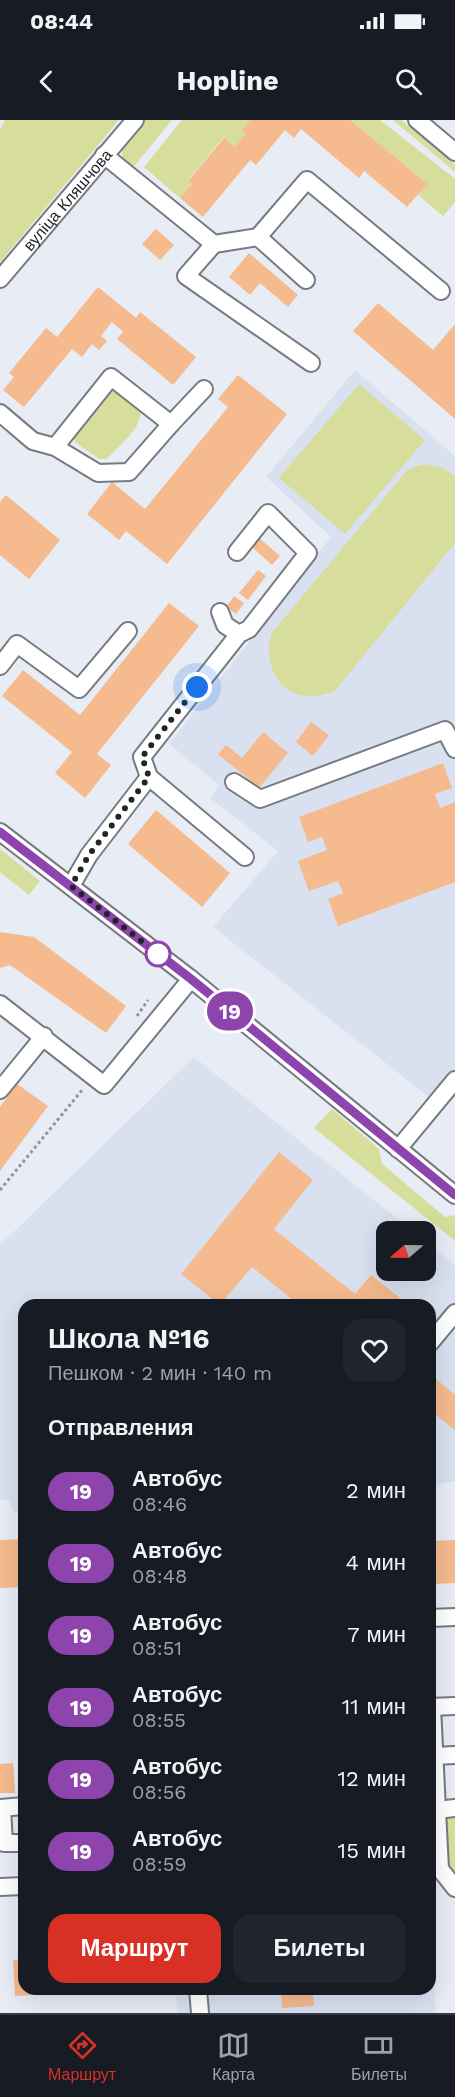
<!DOCTYPE html>
<html lang="ru">
<meta charset="utf-8">
<style>
body{margin:0;font-family:"Work Sans",sans-serif;background:#20242c;color:#f1f3f6;height:100vh;display:flex;flex-direction:column;font-size:22px;white-space:nowrap}
*{box-sizing:border-box;margin:0}
p{font-size:20px;color:#9ea1a6}
.icon{flex:none;width:33px;height:33px;fill:none;stroke:currentColor;stroke-width:2;stroke-linecap:round;stroke-linejoin:round}
.map{position:relative;flex:1;overflow:hidden}
.drawer{position:absolute;left:18px;top:1179px;width:418px;height:696px;display:flex;flex-direction:column;background:#171b24;border-radius:18px;box-shadow:0 6px 24px #0002}
.drawer>*{flex:none}
.badge{padding:0 12px;border-radius:20px;font-size:21px;line-height:39px}
.needle{width:39px;rotate:250deg}
.buttons{position:absolute;left:376px;top:1101px;display:grid;gap:12px}
.buttons a{display:grid;place-items:center;width:60px;height:60px;border-radius:12px;background:#171b24;box-shadow:0 6px 24px #0002;font-size:30px}
.you{position:absolute;width:30px;height:30px;margin:-15px;border:4px solid #fff;border-radius:50%;background:#1a73e8;box-shadow:0 0 0 9px #1a73e833}
.map>.badge{position:absolute;translate:-50% -50%;box-shadow:0 0 0 3px #fff}
h2{padding:0 30px;font-size:22px;line-height:54px}
.round{display:grid;place-items:center;flex:none;width:63px;height:63px;border-radius:18px;background:#20242c}
.overview{display:flex;align-items:center;justify-content:space-between;height:102px;padding:0 30px}
h1{font-size:28px;font-weight:700;line-height:45px}
.action{display:flex;gap:12px;margin-top:auto;padding:12px 30px}
.action a{flex:1;height:69px;border-radius:18px;background:#d93025;color:#fff;font-size:24px;font-weight:700;line-height:69px;text-align:center}
.action a+a{background:#20242c;color:#f1f3f6}
ul{padding:0;list-style:none}
li{display:flex;align-items:center;gap:18px;height:72px;padding:0 30px}
li div{flex:1}
li b{display:block;font-size:22px}
li em{font-style:normal}
li .badge{min-width:66px;font-weight:700;text-align:center}
.status{display:flex;justify-content:space-between;align-items:center;height:42px;padding:0 30px;background:#171b24;direction:ltr}
.status svg{height:16px;fill:currentColor}
header{display:flex;justify-content:space-between;align-items:center;height:78px;padding:0 30px;background:#171b24;font-size:27px;font-weight:700}
.tabs{display:flex;justify-content:space-around;align-items:center;height:84px;border-top:2px solid #363941;background:#171b24;font-size:16px;color:#9ea1a6}
.tabs a{display:grid;justify-items:center;gap:3px}
.tabs .selected{color:#d93025}
.map>svg:first-child{display:block}
.built{fill:#d9e1f1}
.green{fill:#d7de9c}
.building{fill:#f5ba8e}
.lines{fill:none;stroke-linecap:round;stroke-linejoin:round}
.minor-casing{stroke:#767a81;stroke-width:20}
.path{stroke:#91949a;stroke-width:3;stroke-dasharray:3 3;stroke-linecap:butt}
.minor{stroke:#fff;stroke-width:16}
.line-casing{stroke:#fff;stroke-width:14}
.line{stroke:#8e44ad;stroke-width:9}
.walk{stroke:#222427;stroke-width:6;stroke-dasharray:0 10.8}
.stop-dot{fill:#fff;stroke:#8e44ad;stroke-width:3}
.labels{text-anchor:middle;stroke-width:5;stroke-linejoin:round;paint-order:stroke}
.street-label{font-size:16px;fill:#222427;stroke:#e8ecf5}
</style>
<div class="status"><b>08:44</b><svg viewBox="0 0 49 12"><path d="M0 12V9h3v3zM5 12V6h3v6zM10 12V3h3v9zM15 12V0h3v12zM26 1h20v11H26zM47 4h2v5h-2z"/></svg></div>
<header><svg class="icon" aria-label="back" viewBox="0 0 24 24"><path d="M15 5l-7 7 7 7"/></svg>Hopline<svg class="icon" aria-label="search" viewBox="0 0 24 24"><circle cx="10" cy="10" r="6"/><path d="M15 15l6 6"/></svg></header>
<div class="map">
<svg width="455" height="1893" viewBox="0 0 455 1893">
<rect width="100%" height="100%" fill="#e8ecf5"/>
<!-- built -->
<g class="built">
<polygon points="355,250 455,336 455,948 430,978 213,807 278,731 210,678 219,665 169,624 331,417 266,357"/>
<polygon points="194,937 413,1111 387,1112 387,1150 426,1150 426,1122 455,1145 455,1361 431,1366 430,1185 24,1185 24,1391 13,1393 9,1379 0,1380 0,1125"/>
<polygon points="431,1824 436,1893 177,1893 176,1869 430,1869"/>
</g>
<!-- green -->
<g class="green">
<polygon points="5,0 119,0 0,142 0,10"/>
<polygon points="146,0 172,0 131,50 123,43 122,28"/>
<polygon points="182,0 250,0 242,10 246,13 235,27 223,18 188,60 192,64 180,78 144,47"/>
<polygon points="350,0 380,0 455,59 455,82 443,96 418,75 426,65"/>
<polygon points="393,0 401,0 455,45 455,52"/>
<polygon points="359,264 425,320 345,414 279,358"/>
<path d="M115 269C122 274 132 280 138 286 150 301 117 328 107 339H99L75 322 73 316 110 271Z"/>
<path d="M426 344 443 348 455 356V423L335 571C292 589 261 558 271 514L409 348Z"/>
<polygon points="0,729 40,761 29,775 0,752"/>
<polygon points="332,989 379,1029 382,1044 445,1097 455,1095 455,1121 314,1008"/>
<polygon points="455,1692 455,1752 447,1742 443,1698"/>
</g>
<!-- building -->
<g class="building">
<polygon points="250,0 350,0 427,64 407,87 364,51 359,58 301,9 294,18 285,10 256,45 250,40 203,97 180,78 192,64 188,61 224,18 235,27 246,13 242,10"/>
<polygon points="156,109 174,125 160,140 142,124"/>
<polygon points="249,133 298,175 288,187 260,163 250,175 229,157"/>
<polygon points="98,167 136,198 140,192 196,237 173,265 117,219 123,212 112,202 101,216 107,221 99,230 92,224 82,237 72,229 24,287 3,270 14,257 9,253 46,208 57,217"/>
<polygon points="378,183 433,230 455,204 455,299 353,211"/>
<polygon points="238,255 287,294 167,444 126,411 119,420 87,394 112,362 145,389 228,287 218,279"/>
<polygon points="6,375 60,420 29,459 0,435 0,382"/>
<polygon points="259,418 280,436 272,445 251,426"/>
<polygon points="258,450 266,456 248,480 239,473"/>
<polygon points="234,476 244,483 236,494 226,487"/>
<polygon points="169,483 199,506 97,634 111,645 85,678 55,653 72,632 2,576 23,550 80,595"/>
<polygon points="311,602 329,615 313,636 296,622"/>
<polygon points="263,612 288,633 259,668 218,634 226,625 242,638"/>
<polygon points="443,643 452,668 435,674 440,688 455,682 455,762 338,806 328,779 343,773 338,761 309,771 298,741 327,730 322,717 308,722 299,697"/>
<polygon points="156,690 230,753 202,787 128,724"/>
<polygon points="0,812 34,817 126,886 106,913 10,845 0,848"/>
<polygon points="17,964 48,986 0,1051 0,987"/>
<polygon points="279,1032 313,1060 274,1109 355,1174 371,1155 409,1185 299,1185 252,1147 220,1185 181,1154"/>
<polygon points="430,1254 455,1275 455,1310 430,1290"/>
<polygon points="24,1419 24,1467 0,1468 0,1420"/>
<polygon points="455,1420 455,1463 430,1464 430,1421"/>
<polygon points="13,1643 15,1673 0,1673 0,1644"/>
<polygon points="24,1839 24,1869 98,1871 15,1876 13,1840"/>
<polygon points="281,1869 313,1869 314,1886 282,1888"/>
</g>
<g class="lines">
<defs>
<g id="minor">
<polyline points="417,0 455,32"/>
<polyline points="104,35 214,124 258,117 307,60 441,171"/>
<polyline points="258,117 306,160"/>
<polyline points="214,124 186,156 311,243"/>
<path id="s1" d="M0 159 135 0"/>
<polyline points="0,293 33,321 55,327 98,353 129,352 171,304 111,257 55,327"/>
<polyline points="171,304 204,269"/>
<polyline points="220,492 225,505 239,514"/>
<polyline points="0,546 17,524 79,569 128,511"/>
<polyline points="149,657 142,637 239,514 249,509 308,433 268,393 237,432"/>
<polyline points="234,662 260,679 445,610 455,629"/>
<polyline points="0,712 191,859 455,1075"/>
<polyline points="71,766 89,735 149,657 245,737"/>
<polyline points="0,884 104,965 191,859"/>
<polyline points="0,970 44,916"/>
<polyline points="398,1029 455,960"/>
<polyline points="430,1223 455,1193"/>
<polyline points="430,1498 455,1497"/>
<polyline points="430,1587 455,1586"/>
<polyline points="432,1587 437,1690"/>
<polyline points="434,1636 455,1635"/>
<polyline points="0,1688 24,1686"/>
<polyline points="2,1688 4,1723 24,1723"/>
<polyline points="455,1688 437,1690 440,1749 455,1768"/>
<polyline points="0,1767 24,1766"/>
<polyline points="198,1869 200,1893"/>
</g>
</defs>
<!-- minor casing -->
<use href="#minor" class="minor-casing"/>
<!-- path -->
<g class="path">
<polyline points="137,896 148,880"/>
<polyline points="0,1070 83,969"/>
</g>
<!-- minor -->
<use href="#minor" class="minor"/>
</g>
<g class="lines">
<defs>
<polyline id="line" points="0,712 191,859 455,1075"/>
</defs>
<!-- line casing -->
<use href="#line" class="line-casing"/>
<!-- line -->
<use href="#line" class="line"/>
<!-- walk -->
<polyline class="walk" points="158,834 71,766 89,735 149,657 142,637 197,567"/>
</g>
<!-- markers -->
<circle class="stop-dot" cx="158" cy="834" r="12"/>
<g class="labels">
<!-- street labels -->
<g class="street-label">
<text dy="6" stroke="none"><textPath href="#s1" startOffset="104">вуліца Кляшчова</textPath></text>
</g>
</g>
</svg>
<div class="buttons">
<a><svg class="needle" viewBox="-14 -14 28 28"><path d="M0-13l5 13h-10z" fill="#e53935"/><path d="M0 13l5-13h-10z" fill="#9ea1a6"/></svg></a>
</div>
<div class="you" style="left:197px;top:567px"></div>
<b class="badge" style="left:230px;top:891px;background:#8e44ad;color:#fff">19</b>
<section class="drawer">
<div class="overview"><div><h1>Школа №16</h1><p>Пешком · 2 мин · 140 m</p></div><a class="round"><svg class="icon" aria-label="heart" viewBox="0 0 24 24"><path d="M12 20l-8-8c-3-5 5-10 8-4 3-6 11-1 8 4z"/></svg></a></div>
<h2>Отправления</h2>
<ul>
<li><span class="badge" style="background:#8e44ad;color:#fff">19</span><div><b>Автобус</b><p>08:46</p></div><em>2 мин</em></li>
<li><span class="badge" style="background:#8e44ad;color:#fff">19</span><div><b>Автобус</b><p>08:48</p></div><em>4 мин</em></li>
<li><span class="badge" style="background:#8e44ad;color:#fff">19</span><div><b>Автобус</b><p>08:51</p></div><em>7 мин</em></li>
<li><span class="badge" style="background:#8e44ad;color:#fff">19</span><div><b>Автобус</b><p>08:55</p></div><em>11 мин</em></li>
<li><span class="badge" style="background:#8e44ad;color:#fff">19</span><div><b>Автобус</b><p>08:56</p></div><em>12 мин</em></li>
<li><span class="badge" style="background:#8e44ad;color:#fff">19</span><div><b>Автобус</b><p>08:59</p></div><em>15 мин</em></li>
</ul>
<div class="action"><a>Маршрут</a><a>Билеты</a></div>
</section>
</div>
<nav class="tabs">
<a class="selected"><svg class="icon" aria-label="directions" viewBox="0 0 24 24"><path d="M12 3l9 9-9 9-9-9zM9 14v-3h6M13 9l2 2-2 2"/></svg>Маршрут</a>
<a><svg class="icon" aria-label="map" viewBox="0 0 24 24"><path d="M3 6l6-2 6 2 6-2v14l-6 2-6-2-6 2zM9 4v14M15 6v14"/></svg>Карта</a>
<a><svg class="icon" aria-label="tickets" viewBox="0 0 24 24"><path d="M3 7h18v10H3zM15 7v10"/></svg>Билеты</a>
</nav>
